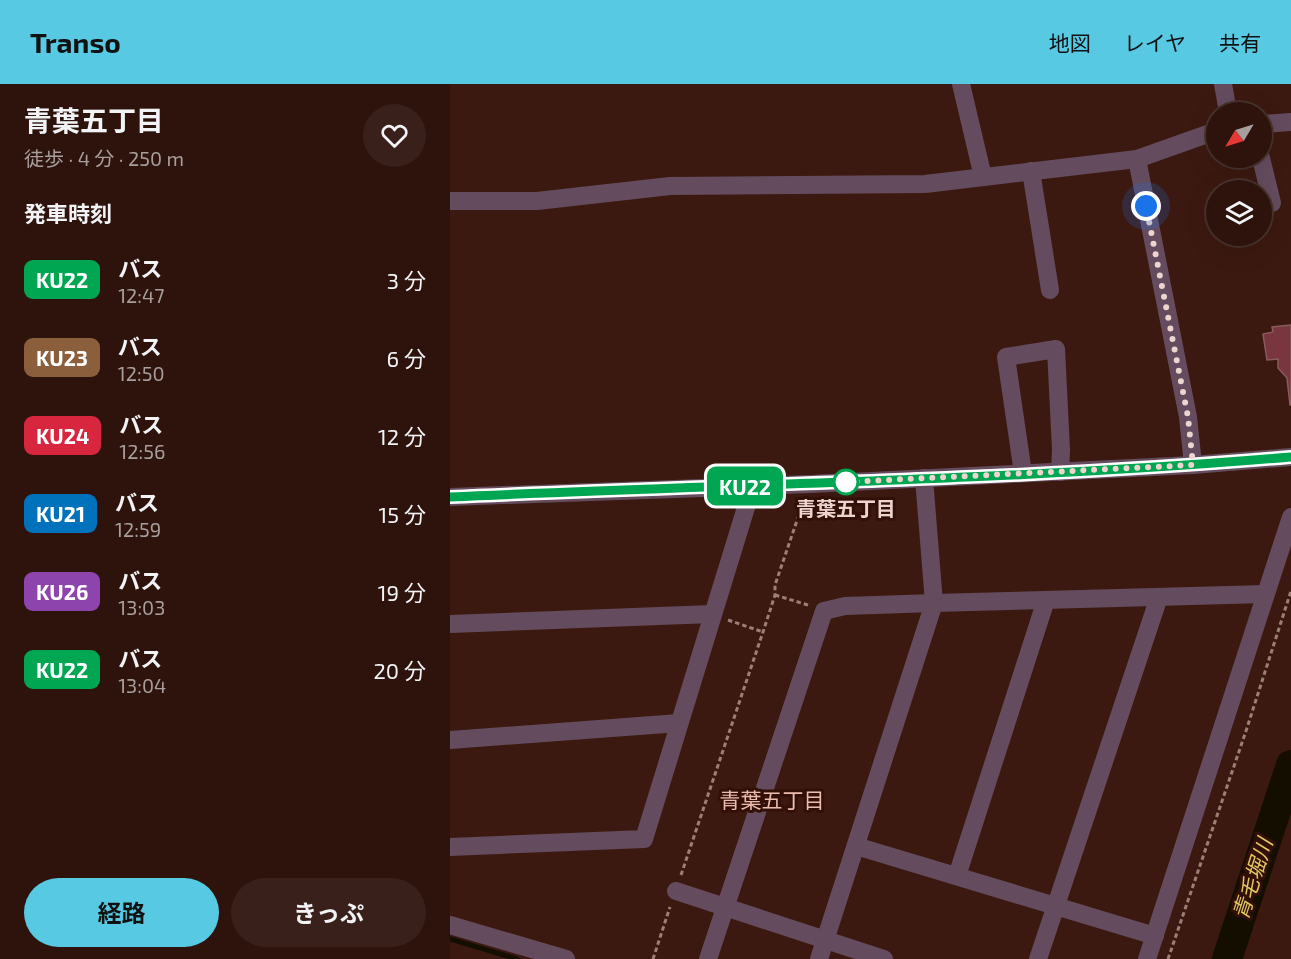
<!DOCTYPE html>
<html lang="ja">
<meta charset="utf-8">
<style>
body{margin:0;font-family:"Exo 2","Noto Sans JP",sans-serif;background:#39201a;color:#f1f3f6;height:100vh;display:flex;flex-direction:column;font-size:22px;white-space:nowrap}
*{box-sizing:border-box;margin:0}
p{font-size:20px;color:#a79e9d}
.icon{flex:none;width:33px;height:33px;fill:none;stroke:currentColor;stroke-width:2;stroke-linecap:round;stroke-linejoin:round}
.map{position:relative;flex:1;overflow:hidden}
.details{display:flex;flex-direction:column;background:#2d130c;width:450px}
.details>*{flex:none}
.badge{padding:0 12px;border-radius:9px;font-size:21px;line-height:39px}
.needle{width:39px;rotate:232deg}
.tools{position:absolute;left:756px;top:18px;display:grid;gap:12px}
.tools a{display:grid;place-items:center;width:66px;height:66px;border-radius:50%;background:#2d130c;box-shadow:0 6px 24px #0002,0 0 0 2px #48322d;font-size:30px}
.you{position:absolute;width:30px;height:30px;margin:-15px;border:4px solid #fff;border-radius:50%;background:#1a73e8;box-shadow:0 0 0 9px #1a73e833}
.map>.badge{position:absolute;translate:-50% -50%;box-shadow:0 0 0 3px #fff}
h2{padding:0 24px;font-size:22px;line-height:54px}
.round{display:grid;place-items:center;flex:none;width:63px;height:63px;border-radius:32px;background:#39201a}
.head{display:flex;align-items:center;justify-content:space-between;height:102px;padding:0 24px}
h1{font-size:28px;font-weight:700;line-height:45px}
.action{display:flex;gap:12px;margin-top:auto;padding:12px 24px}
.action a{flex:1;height:69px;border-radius:36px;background:#57c9e3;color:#111;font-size:24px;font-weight:700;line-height:69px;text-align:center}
.action a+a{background:#39201a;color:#f1f3f6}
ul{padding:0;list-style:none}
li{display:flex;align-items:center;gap:18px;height:78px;padding:0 24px}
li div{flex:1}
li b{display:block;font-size:22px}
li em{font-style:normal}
li .badge{min-width:66px;font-weight:700;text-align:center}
header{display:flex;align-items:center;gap:36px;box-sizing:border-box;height:84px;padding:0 30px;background:#57c9e3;color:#111}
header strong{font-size:28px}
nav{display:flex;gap:33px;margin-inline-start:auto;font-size:21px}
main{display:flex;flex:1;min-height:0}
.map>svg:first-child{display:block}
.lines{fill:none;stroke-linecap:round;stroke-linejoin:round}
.stream{stroke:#140e00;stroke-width:5}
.river{stroke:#140e00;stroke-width:30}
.building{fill:#7a363e;stroke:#885c5e;stroke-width:1.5}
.path{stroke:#9c7f77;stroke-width:3;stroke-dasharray:4.5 3;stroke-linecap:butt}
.minor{stroke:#644c5e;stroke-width:18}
.line-casing{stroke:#fff;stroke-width:14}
.line{stroke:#00a651;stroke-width:9}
.walk{stroke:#edd4ce;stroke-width:6;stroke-dasharray:0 10.8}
.stop-dot{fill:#fff;stroke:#00a651;stroke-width:3}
.labels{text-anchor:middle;stroke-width:6;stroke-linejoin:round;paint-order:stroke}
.stop-label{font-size:20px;font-weight:bold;fill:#edd4ce;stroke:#320f07}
.neighbourhood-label{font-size:21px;fill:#ecbcaf;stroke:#320f07}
.water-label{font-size:21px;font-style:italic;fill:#e1c863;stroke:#320f07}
</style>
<header>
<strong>Transo</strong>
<nav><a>地図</a><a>レイヤ</a><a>共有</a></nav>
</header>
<main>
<section class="details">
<div class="head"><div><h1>青葉五丁目</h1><p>徒歩 · 4 分 · 250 m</p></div><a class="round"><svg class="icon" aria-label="heart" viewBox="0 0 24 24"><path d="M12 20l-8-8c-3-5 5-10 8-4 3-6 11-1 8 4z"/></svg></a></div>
<h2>発車時刻</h2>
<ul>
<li><span class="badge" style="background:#00a651;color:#fff">KU22</span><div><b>バス</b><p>12:47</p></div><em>3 分</em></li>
<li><span class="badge" style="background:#8b5e3c;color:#fff">KU23</span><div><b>バス</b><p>12:50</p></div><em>6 分</em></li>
<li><span class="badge" style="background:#d7263d;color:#fff">KU24</span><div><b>バス</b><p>12:56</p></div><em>12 分</em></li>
<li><span class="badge" style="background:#0072bc;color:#fff">KU21</span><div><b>バス</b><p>12:59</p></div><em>15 分</em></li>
<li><span class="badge" style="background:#8e44ad;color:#fff">KU26</span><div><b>バス</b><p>13:03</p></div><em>19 分</em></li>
<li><span class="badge" style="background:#00a651;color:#fff">KU22</span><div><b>バス</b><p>13:04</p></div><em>20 分</em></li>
</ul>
<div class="action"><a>経路</a><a>きっぷ</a></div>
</section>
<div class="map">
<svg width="841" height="875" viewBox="0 0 841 875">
<rect width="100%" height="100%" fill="#3c1910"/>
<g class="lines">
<!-- stream -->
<polyline class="stream" points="0,855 67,875"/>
<!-- river -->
<polyline class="river" points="777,875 841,681"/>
</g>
<!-- building -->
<polygon class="building" points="841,241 841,321 840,321 837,294 828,284 828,275 817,276 813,250 823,248 822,243"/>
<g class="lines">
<!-- path -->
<g class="path">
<polyline points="325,511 358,521"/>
<polyline points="278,536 313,548"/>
<polyline points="231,791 313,548 325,511 325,501 354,416"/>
<polyline points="203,875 220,823"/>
<polyline points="718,875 796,647 841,507"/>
</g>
<!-- minor -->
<g class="minor">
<polyline points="511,0 533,93"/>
<polyline points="773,0 778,28"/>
<polyline points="812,40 841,38"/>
<polyline points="811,74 822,119"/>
<polyline points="687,75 738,333 743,381"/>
<polyline points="581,87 600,206"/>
<polyline points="0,117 87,117 220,102 475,100 687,75 766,47"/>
<polyline points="573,389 556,273 606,265 611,366 610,388"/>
<polyline points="0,413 360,400 743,381 841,373"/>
<polyline points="0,540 262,530"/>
<polyline points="0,656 229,639"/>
<polyline points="406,762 705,852"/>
<polyline points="0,763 194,755 298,417"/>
<polyline points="507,792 596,516"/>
<polyline points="226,807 434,875"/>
<polyline points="0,841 116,875"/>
<polyline points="258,875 374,527 395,522 484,519 815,510"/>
<polyline points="369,875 484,519 474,394"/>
<polyline points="588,875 709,513"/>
<polyline points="697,875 841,433"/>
</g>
</g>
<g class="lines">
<defs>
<path id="line" d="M0 413C280 400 561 397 841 373"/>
</defs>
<!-- line casing -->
<use href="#line" class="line-casing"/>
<!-- line -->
<use href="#line" class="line"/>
<!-- walk -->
<polyline class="walk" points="396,398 743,381 738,333 696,122"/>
</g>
<!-- markers -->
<circle class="stop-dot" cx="396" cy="398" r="12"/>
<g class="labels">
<!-- stop labels -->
<g class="stop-label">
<text x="396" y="432">青葉五丁目</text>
</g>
<!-- neighbourhood labels -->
<g class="neighbourhood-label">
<text x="322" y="724">青葉五丁目</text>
</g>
<!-- water labels -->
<g class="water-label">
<text transform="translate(803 795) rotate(-72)" y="7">青毛堀川</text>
</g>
</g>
</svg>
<div class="tools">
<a><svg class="needle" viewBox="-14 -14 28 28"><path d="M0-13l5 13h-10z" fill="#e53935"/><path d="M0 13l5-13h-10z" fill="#a79e9d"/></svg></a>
<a><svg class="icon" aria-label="layers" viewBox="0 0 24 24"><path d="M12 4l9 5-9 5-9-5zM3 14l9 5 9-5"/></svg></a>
</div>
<div class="you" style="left:696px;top:122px"></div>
<b class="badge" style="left:295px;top:402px;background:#00a651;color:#fff">KU22</b>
</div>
</main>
